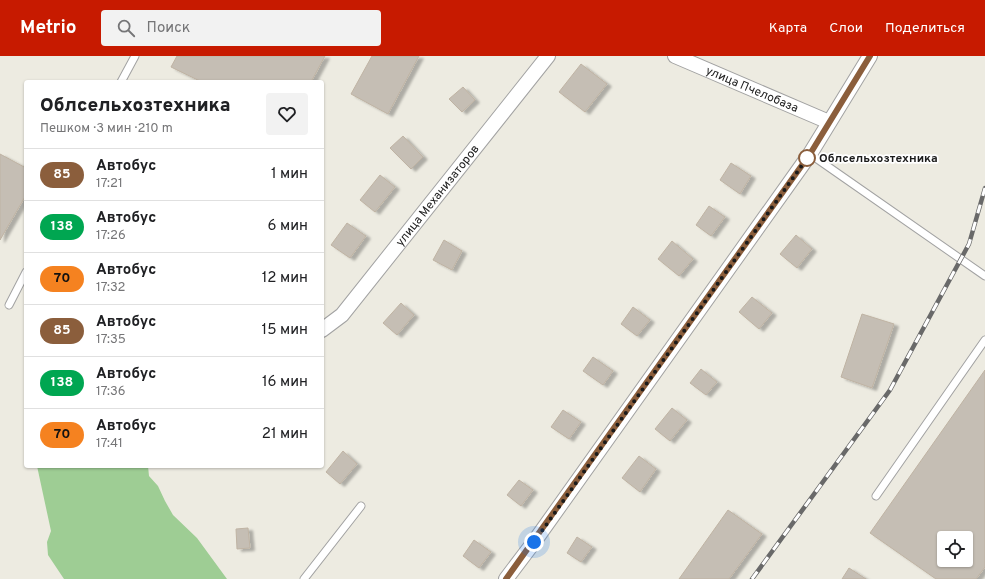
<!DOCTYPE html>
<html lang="ru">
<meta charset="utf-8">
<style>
body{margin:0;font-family:Overpass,sans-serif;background:#f2f2f2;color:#202124;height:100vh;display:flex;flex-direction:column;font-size:15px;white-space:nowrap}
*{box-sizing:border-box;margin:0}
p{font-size:13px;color:#757577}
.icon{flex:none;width:22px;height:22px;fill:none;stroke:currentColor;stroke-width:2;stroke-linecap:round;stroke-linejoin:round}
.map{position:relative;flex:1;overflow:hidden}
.sheet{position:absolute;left:24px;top:24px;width:300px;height:388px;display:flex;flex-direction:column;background:#fff;border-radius:4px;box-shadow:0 1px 3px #0004}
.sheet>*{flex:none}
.badge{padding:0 8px;border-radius:13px;font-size:14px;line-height:26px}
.tools{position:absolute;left:937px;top:475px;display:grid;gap:8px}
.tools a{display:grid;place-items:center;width:36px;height:36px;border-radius:4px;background:#fff;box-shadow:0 1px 3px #0004;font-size:20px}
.you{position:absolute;width:20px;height:20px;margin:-10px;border:3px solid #fff;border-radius:50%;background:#1a73e8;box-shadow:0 0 0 6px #1a73e833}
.map>.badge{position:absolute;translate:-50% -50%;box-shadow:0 0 0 2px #fff}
.round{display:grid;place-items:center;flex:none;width:42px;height:42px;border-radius:4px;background:#f2f2f2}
.headline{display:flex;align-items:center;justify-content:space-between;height:68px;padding:0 16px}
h1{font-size:19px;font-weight:800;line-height:30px}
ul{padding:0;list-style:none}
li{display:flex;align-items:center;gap:12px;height:52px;padding:0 16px;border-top:1px solid #e0e0e0}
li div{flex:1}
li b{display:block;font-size:15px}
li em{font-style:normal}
li .badge{min-width:44px;font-weight:700;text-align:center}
header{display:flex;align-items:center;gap:24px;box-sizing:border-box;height:56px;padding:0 20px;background:#c71a00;color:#fff}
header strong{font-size:19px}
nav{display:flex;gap:22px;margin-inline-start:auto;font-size:14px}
.search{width:280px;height:36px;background:#f2f2f2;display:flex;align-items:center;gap:10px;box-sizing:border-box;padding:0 14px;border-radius:4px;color:#757577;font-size:15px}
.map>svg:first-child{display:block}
.forest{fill:#9ecd94}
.building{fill:#c5beb4;stroke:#bfb3a3;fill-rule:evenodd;filter:url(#shadow)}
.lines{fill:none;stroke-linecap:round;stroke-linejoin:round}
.service-casing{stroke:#a2a2a2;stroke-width:9}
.minor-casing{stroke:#a2a2a2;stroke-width:16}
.service{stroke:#fff;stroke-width:7}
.minor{stroke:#fff;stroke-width:14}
.rail-casing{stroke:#696969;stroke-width:4.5}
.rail{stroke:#fff;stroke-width:3;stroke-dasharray:9;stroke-linecap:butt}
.line-casing{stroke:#fff;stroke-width:9}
.line{stroke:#8b5e3c;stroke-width:6}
.walk{stroke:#1b1b1b;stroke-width:4;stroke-dasharray:0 7.2}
.stop-dot{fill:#fff;stroke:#8b5e3c;stroke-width:2}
.labels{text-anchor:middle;stroke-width:3.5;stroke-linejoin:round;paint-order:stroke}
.street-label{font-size:12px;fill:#1b1b1b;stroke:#fff}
.stop-label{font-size:12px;font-weight:bold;fill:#1b1b1b;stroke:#fff;text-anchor:start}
</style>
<header>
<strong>Metrio</strong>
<div class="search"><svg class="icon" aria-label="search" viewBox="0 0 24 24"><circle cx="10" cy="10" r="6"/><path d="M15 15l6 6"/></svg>Поиск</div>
<nav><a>Карта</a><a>Слои</a><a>Поделиться</a></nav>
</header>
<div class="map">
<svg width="985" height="523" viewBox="0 0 985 523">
<defs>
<filter id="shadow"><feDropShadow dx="4.5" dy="2.5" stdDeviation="1" flood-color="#0004"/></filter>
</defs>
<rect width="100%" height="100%" fill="#edebe1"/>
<!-- forest -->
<polygon class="forest" points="37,410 148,410 149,420 158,430 165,445 173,459 197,482 227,523 64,523 48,499 47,486 51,475"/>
<!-- building -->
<g class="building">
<polygon points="177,0 325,0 311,26 202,26 171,11"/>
<polygon points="372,0 419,0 388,58 351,38"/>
<polygon points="581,8 607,28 585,56 559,36"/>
<polygon points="463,31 475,44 462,56 449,43"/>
<polygon points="403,80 423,101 411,113 390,92"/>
<polygon points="0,98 26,112 26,139 0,184"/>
<polygon points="731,107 751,120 740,138 720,124"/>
<polygon points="380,119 395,131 375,156 360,144"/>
<polygon points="709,150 725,161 711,180 696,169"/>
<polygon points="347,167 366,180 350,202 331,189"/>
<polygon points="796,179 812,193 797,212 780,198"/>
<polygon points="444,184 462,195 452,214 433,204"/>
<polygon points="672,185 693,203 679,220 658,203"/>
<polygon points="752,241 772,257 759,273 739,256"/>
<polygon points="401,247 414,259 397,279 383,267"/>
<polygon points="633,251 650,264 637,280 621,268"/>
<polygon points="862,258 894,268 872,332 841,321"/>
<polygon points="593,301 613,315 603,329 583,315"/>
<polygon points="701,313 717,326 706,339 690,327"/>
<path d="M985 314V511L976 523H936L870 477ZM944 482H966V504H944Z"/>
<polygon points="672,352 687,364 670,385 655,373"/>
<polygon points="563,354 581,366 569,383 551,371"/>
<polygon points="343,395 357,408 340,428 326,416"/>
<polygon points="639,400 656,413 640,436 622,422"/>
<polygon points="519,424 533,434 521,450 507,439"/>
<polygon points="728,454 762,478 729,523 679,523"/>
<polygon points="248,472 250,492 237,493 236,473"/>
<polygon points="577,481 592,491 581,506 567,497"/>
<polygon points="474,484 491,496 479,512 463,500"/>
<polygon points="849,512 866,523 842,523"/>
</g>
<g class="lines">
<defs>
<g id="service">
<polyline points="121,26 135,0"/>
<polyline points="810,98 985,220"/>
<polyline points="9,249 26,216"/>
<polyline points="876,440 985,284"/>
<polyline points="304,523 361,450"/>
</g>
<g id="minor">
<path id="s1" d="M675 0 829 66"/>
<path id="s2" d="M322 274 342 259 548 0"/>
<polyline points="506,523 534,486 810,98 870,0"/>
</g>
</defs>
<!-- service casing -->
<use href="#service" class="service-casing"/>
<!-- minor casing -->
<use href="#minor" class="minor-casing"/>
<!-- service -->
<use href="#service" class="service"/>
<!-- minor -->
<use href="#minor" class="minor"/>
<defs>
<polyline id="rail" points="752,523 890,334 969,188 985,132"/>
</defs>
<!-- rail casing -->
<use href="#rail" class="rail-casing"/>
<!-- rail -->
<use href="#rail" class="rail"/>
</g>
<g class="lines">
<defs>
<polyline id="line" points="506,523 810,98 870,0"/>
</defs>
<!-- line casing -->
<use href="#line" class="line-casing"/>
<!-- line -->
<use href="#line" class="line"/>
<!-- walk -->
<polyline class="walk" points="534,486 810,98 807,102"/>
</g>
<!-- markers -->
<circle class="stop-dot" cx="807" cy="102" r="8"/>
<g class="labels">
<!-- street labels -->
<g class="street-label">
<text dy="4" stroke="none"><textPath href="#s1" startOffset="84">улица Пчелобаза</textPath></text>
<text dy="4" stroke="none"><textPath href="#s2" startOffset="178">улица Механизаторов</textPath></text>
</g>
<!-- stop labels -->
<g class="stop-label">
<text x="819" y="106">Облсельхозтехника</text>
</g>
</g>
</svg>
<div class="tools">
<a><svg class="icon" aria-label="locate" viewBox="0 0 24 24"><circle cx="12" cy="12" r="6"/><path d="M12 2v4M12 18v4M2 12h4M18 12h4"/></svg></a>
</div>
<div class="you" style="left:534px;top:486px"></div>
<section class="sheet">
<div class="headline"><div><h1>Облсельхозтехника</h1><p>Пешком · 3 мин · 210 m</p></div><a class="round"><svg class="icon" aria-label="heart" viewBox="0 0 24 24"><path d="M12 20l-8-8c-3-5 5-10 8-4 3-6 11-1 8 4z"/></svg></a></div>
<ul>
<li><span class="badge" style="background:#8b5e3c;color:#fff">85</span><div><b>Автобус</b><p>17:21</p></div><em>1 мин</em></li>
<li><span class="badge" style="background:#00a651;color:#fff">138</span><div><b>Автобус</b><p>17:26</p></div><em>6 мин</em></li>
<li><span class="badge" style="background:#f58220;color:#111">70</span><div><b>Автобус</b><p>17:32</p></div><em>12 мин</em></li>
<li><span class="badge" style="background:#8b5e3c;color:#fff">85</span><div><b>Автобус</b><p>17:35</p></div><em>15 мин</em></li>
<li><span class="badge" style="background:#00a651;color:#fff">138</span><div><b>Автобус</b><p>17:36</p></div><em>16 мин</em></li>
<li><span class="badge" style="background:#f58220;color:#111">70</span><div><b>Автобус</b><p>17:41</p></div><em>21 мин</em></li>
</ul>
</section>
</div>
